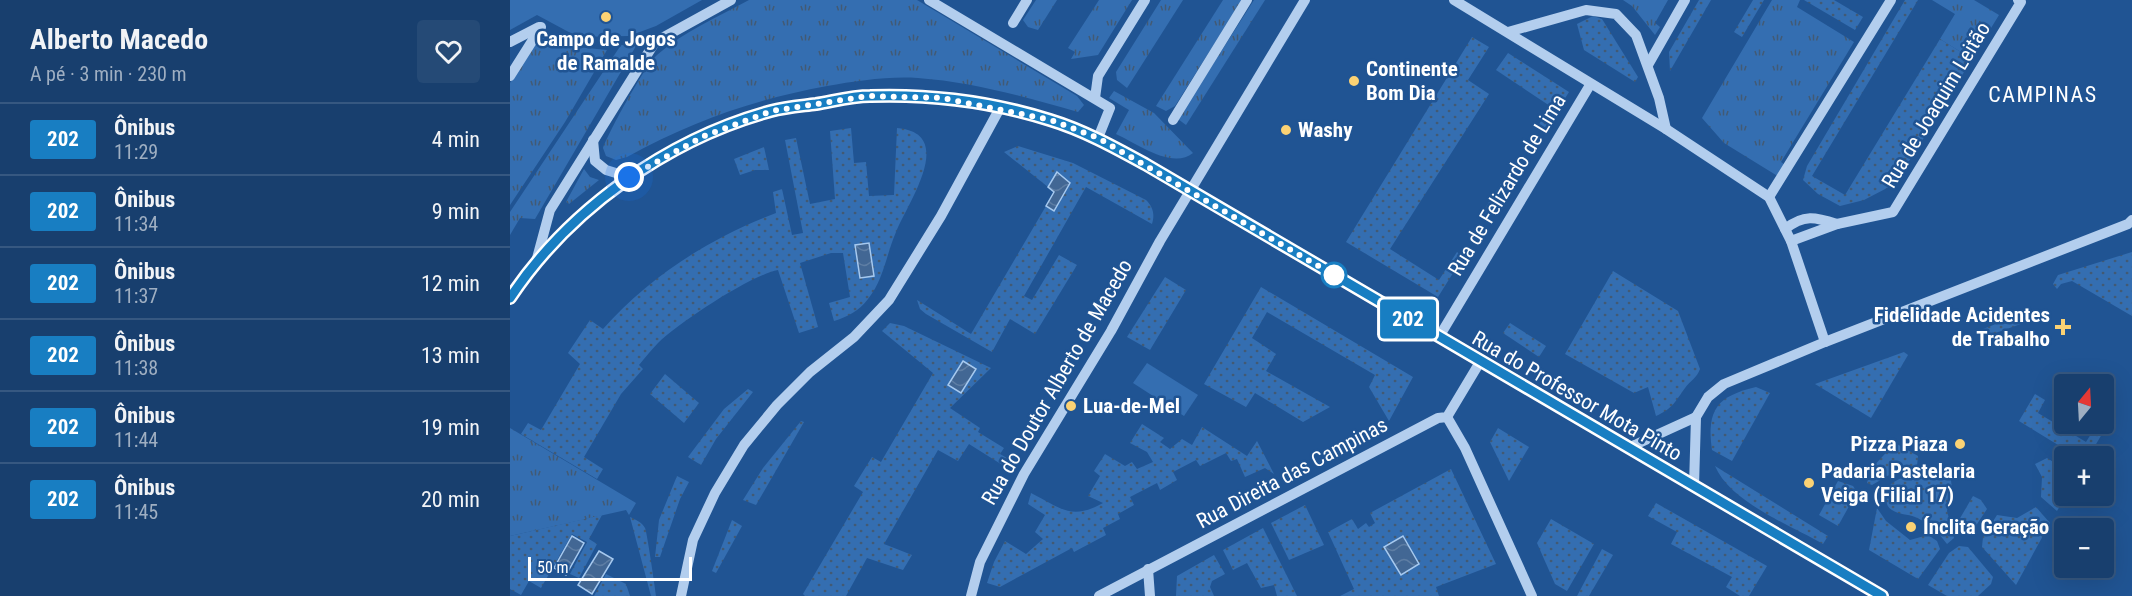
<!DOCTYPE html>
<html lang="pt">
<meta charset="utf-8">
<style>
body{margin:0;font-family:"Roboto Condensed",sans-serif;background:#254a76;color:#f1f3f6;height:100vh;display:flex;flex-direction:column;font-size:22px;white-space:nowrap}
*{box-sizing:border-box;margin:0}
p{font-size:20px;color:#9fafc2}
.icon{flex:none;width:33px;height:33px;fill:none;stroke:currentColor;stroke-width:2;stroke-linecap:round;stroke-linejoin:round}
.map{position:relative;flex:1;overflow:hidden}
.side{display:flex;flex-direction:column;background:#183f6e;width:510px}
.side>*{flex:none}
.badge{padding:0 12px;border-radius:4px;font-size:21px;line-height:39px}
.needle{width:39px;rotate:18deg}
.controls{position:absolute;left:1544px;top:374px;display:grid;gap:12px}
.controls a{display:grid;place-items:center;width:60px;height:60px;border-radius:6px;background:#183f6e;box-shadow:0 6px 24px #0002,0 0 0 2px #365881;font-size:30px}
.scale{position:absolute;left:18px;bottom:15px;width:164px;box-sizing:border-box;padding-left:6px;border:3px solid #fff;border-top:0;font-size:16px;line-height:21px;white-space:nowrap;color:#fff;-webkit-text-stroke:4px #205493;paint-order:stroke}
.you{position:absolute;width:30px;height:30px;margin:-15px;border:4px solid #fff;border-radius:50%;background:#1a73e8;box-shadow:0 0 0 9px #1a73e833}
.map>.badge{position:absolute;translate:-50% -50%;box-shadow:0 0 0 3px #fff}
.round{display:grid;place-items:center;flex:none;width:63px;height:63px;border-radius:6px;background:#254a76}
.head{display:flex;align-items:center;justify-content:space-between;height:102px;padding:0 30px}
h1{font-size:28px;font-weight:700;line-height:45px}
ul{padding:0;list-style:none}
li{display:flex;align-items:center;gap:18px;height:72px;padding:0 30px;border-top:2px solid #365881}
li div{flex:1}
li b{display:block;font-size:22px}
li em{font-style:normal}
li .badge{min-width:66px;font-weight:700;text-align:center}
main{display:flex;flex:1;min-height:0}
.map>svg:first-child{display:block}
.grass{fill:url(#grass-tufts)}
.garden{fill:url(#garden-dots)}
.pitch{fill:#346eb1}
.water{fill:url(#water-waves);stroke:#a6c9ef;stroke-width:1.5}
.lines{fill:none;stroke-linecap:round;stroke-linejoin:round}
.minor{stroke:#b3ceee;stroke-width:10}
.line-casing{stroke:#fff;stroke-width:14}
.line{stroke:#187ec2;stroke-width:9}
.walk{stroke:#fff;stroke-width:6;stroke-dasharray:0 10.8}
.poi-dot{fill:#fbd274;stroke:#205493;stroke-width:2}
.stop-dot{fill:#fff;stroke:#187ec2;stroke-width:3}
.labels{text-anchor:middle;stroke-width:5;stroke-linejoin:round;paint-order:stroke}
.poi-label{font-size:21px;font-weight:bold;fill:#fff;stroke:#205493;text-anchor:start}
.street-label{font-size:21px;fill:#fff;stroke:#205493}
.neighbourhood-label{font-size:22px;letter-spacing:1.5px;fill:#fff;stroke:#205493}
</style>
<main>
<section class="side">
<div class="head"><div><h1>Alberto Macedo</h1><p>A pé · 3 min · 230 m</p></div><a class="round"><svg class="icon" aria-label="heart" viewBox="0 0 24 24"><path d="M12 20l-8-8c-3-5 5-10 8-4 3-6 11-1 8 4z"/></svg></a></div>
<ul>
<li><span class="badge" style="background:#187ec2;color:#fff">202</span><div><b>Ônibus</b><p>11:29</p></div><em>4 min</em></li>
<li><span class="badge" style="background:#187ec2;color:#fff">202</span><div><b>Ônibus</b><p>11:34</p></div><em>9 min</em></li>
<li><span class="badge" style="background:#187ec2;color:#fff">202</span><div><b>Ônibus</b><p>11:37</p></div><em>12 min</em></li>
<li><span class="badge" style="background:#187ec2;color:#fff">202</span><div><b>Ônibus</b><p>11:38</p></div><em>13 min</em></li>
<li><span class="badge" style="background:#187ec2;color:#fff">202</span><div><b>Ônibus</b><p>11:44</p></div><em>19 min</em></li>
<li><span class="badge" style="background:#187ec2;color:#fff">202</span><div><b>Ônibus</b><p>11:45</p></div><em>20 min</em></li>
</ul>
</section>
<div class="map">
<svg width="1622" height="596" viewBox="0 0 1622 596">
<defs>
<pattern id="grass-tufts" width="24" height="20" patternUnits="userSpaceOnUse" patternTransform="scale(1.5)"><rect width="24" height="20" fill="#346eb1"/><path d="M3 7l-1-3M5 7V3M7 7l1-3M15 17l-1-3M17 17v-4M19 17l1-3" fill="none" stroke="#425a74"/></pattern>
<pattern id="garden-dots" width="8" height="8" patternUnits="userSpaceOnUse" patternTransform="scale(1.5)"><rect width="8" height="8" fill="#346eb1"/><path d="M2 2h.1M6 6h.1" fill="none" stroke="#425a74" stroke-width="1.8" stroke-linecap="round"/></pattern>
<pattern id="water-waves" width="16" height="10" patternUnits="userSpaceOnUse" patternTransform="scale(1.5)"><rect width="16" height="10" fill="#426794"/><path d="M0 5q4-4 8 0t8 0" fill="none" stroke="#5e7ea4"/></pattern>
</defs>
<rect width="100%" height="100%" fill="#205493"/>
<!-- grass -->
<g class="grass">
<path d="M239 0H407L567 96 574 105 568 112C515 97 463 82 408 78 378 76 346 81 317 86 242 100 183 121 117 157L106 160 96 156 93 148C100 130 134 67 147 55 173 32 208 17 239 0Z"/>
<polygon points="526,0 547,0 528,30 518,27 513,20"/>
<polygon points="589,0 622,0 588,55 561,59 565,52 558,48"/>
<polygon points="651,0 673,0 617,88 607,80 606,72"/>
<polygon points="713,0 732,0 665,106 656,111 646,106"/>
<polygon points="744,0 755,0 676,125 668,119"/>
<polygon points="1113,0 1158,0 1145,23 1150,27 1145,35 1122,6"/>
<polygon points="1262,0 1290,0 1287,7 1344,42 1271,162 1278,167 1271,178 1214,143 1192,118"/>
<polygon points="1422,0 1464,0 1489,15 1462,59 1430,39 1445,14"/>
<polygon points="32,31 67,47 97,50 55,122 0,205 0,83"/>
<polygon points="111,45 126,46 25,219 10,218 0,235 0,212"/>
<path d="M604 91 644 113 683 153C662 170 626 143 606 134L619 110 599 98Z"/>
<polygon points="74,169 80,177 89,180 59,204 56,202"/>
<polygon points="0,428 126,503 119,515 116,510 0,536"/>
</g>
<!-- garden -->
<g class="garden">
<polygon points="1189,0 1201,0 1160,71 1159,52"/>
<polygon points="1243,0 1254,0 1232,37 1224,32"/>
<polygon points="1294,0 1324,0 1353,17 1345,30"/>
<polygon points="1395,0 1408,0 1302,176 1335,195 1430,39 1462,59 1402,157 1379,187 1354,200 1330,206 1308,194 1293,180 1297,166"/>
<polygon points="1083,16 1092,19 1128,77 1125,82 1074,50 1067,24"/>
<polygon points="962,37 979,47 958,80 979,94 880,249 929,280 947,252 953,257 928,297 836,242"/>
<polygon points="998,53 1059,92 1033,133 1027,128 1040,106 986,70"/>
<path d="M341 128 344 163 356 162 359 196 384 195 387 128C448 133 397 204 386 232 376 255 374 279 358 299 349 311 337 317 324 321L319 303 340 297 333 253H321L290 263 308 327 289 333 268 270C239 276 170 322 148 343 141 350 135 358 129 365L133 369 111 394 74 457 93 469 87 479 11 434 18 423 31 430 70 364 58 353 80 320 93 329C140 276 200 238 266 213L263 192 272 189 282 235 293 233 275 140 286 138 300 204 325 199 320 131Z"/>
<path d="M508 146 563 163 636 200C643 207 645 214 642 224L576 187 514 296 522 300 549 255 567 265 525 334 500 319 482 352 416 314 410 309 407 300 461 334 536 206 544 211 547 172 538 187 494 152Z"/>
<polygon points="254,147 259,170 245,170 230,175 224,159"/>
<polygon points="1001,168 1008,172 978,219 970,216"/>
<polygon points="1622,252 1622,316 1562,281 1551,284 1547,289 1543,284 1548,275"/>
<path d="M1103 271 1168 311 1190 369C1187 378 1180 381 1175 388 1165 402 1162 409 1146 416L1138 387 1124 393 1055 354Z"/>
<polygon points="655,277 676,290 640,350 617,337"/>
<polygon points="751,287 903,377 879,421 859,387 865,375 757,312 742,338 766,354 756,371 820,407 793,422 745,393 736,407 694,384"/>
<polygon points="1524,309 1522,320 1477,336 1468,331"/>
<polygon points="380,323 394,326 481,368 440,408 470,428 468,432 494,448 490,454 502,461 494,466 459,444 448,461 428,450 374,544 402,555 393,570 357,558 336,596 295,596 293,594 353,492 344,486 362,457 371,462 423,373 372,331"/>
<polygon points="1000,323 1036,346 1029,357 993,333"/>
<polygon points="1394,352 1398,355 1361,418 1305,384"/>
<polygon points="155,374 189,403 174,423 140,394"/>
<path d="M1246 387 1260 393 1222 461 1202 450C1196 409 1208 396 1246 387Z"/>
<polygon points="238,389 243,392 206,439 191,465 178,457 214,409"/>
<polygon points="1525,394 1535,400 1528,413 1576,442 1584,429 1592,434 1579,456 1566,456 1509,421"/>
<polygon points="291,421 294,422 246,505 233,500 253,468"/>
<path d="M632 424 654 438 650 442 660 449 672 439 682 445 692 427 737 456 747 441 764 474 755 468 735 477 727 459 721 461 716 453 690 466 686 460 663 472 667 480 650 490 647 483 620 497 624 505 608 514 610 519 593 528 596 535 564 552 562 548 490 587 477 583 484 562 495 541 516 554 533 539 525 532 535 515 518 504 521 493C551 508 561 521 593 503L578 496 590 476 584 471 595 454 615 466 622 462 627 469 643 462 637 452 620 443Z"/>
<polygon points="988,428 1019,447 999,481 980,442"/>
<polygon points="1385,443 1408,456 1407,466 1381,474 1362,485 1357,483 1360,470"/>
<polygon points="1537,458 1554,469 1556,495 1547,511 1531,497 1532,477 1525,464"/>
<path d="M1205 466 1318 536 1313 544C1280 525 1220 502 1205 466Z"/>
<polygon points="941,469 986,564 926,587 929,596 830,596 844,589 818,532 842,519 848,529 856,523 859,527 865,523 860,513"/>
<path d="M1430 472 1440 473 1442 488 1437 511 1444 538 1437 544C1429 533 1418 522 1405 517 1398 514 1389 515 1382 510 1378 508 1376 503 1376 498 1373 475 1414 473 1430 472Z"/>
<polygon points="167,476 179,482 170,499 150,557 145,557 149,520"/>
<polygon points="1328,481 1343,486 1347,492 1328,526 1309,515"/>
<polygon points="1463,496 1471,500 1477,509 1465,527 1460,530 1455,528 1449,520"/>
<polygon points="1146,503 1257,566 1239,596 1230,596 1216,587 1222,577 1161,544 1167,532 1138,516"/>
<polygon points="795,505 814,545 779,560 761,523"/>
<polygon points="1526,507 1540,523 1506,585 1472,547 1473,537 1487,515 1507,518"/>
<polygon points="1367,508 1376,521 1400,540 1418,535 1427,541 1430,549 1408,579 1359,550"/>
<polygon points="92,515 79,539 87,544 69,578 60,574 77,542 62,534 31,588 19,581 11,595 0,589 0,536"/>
<path d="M120 517C126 520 132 522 135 528 137 532 145 588 146 596H141Z"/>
<polygon points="1041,519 1084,544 1057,591 1045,584 1027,543"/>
<polygon points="222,520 232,526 206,573 202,571"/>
<polygon points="753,528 787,596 767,596 764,585 751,588 737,563 723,570 713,550"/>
<polygon points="1449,546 1458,547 1483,577 1481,584 1468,596 1437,596 1418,585 1439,553"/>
<polygon points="1092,549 1103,555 1079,596 1067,596"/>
<polygon points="704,555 715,574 702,581 700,587 704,596 666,596 667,576"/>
<polygon points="96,574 116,584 120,596 84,596"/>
</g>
<!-- pitch -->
<g class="pitch">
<polygon points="0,0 192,0 146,26 119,36 68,37 27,15 0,30"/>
<polygon points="637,363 688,395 674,416 623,383"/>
</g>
<!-- water -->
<g class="water">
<polygon points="547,172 560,183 544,211 536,206 544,192 538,187"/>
<polygon points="359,243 364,276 350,278 345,245"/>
<polygon points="453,361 466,369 451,393 438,385"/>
<polygon points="62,536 74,543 56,575 44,568"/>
<polygon points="893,536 909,564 891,575 874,547"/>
<polygon points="89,551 103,559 82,594 68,585"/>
</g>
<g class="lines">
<!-- minor -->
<g class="minor">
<polyline points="419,0 600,108 588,138"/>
<polyline points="944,0 1156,129 1259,197 1281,241 1315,342"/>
<polyline points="503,23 517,0"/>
<polyline points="998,32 1076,10 1106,14 1126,35 1149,98 1156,129"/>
<polyline points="0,42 29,27"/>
<polyline points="1138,65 1175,0"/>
<polyline points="0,76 31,27"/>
<polyline points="585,98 588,76 635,0"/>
<polyline points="663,120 737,0"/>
<polyline points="83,140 85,161 96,170 119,177"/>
<polyline points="1259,197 1381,0"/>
<path d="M1275 229C1294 214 1305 217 1327 224"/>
<polyline points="1281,241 1327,224 1383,212 1511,2 1508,0"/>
<polyline points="26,262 40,210 145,42 221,0"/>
<path d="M0 298C59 209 158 139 261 111 276 107 291 106 306 104 324 101 342 96 360 96 420 95 482 102 540 120 574 130 604 147 635 164L1372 596"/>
<polyline points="929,337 1080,85"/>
<polyline points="937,417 955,448 1022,596"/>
<polyline points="1118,448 1186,417"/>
<polyline points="1184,486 1186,417 1198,397 1214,384 1315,342 1618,224 1622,220"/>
<polyline points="638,569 640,596"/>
<polyline points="171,596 183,540 205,493 234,445 267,405 300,372 344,337 379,300 431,216 490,108"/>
<polyline points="461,596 470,562 514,474 601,331 650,241 795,0"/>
<polyline points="589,596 928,418 937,417 970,362"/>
</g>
</g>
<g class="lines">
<defs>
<path id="line" d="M0 298C59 209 158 139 261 111 276 107 291 106 306 104 324 101 342 96 360 96 420 94 483 102 540 120 573 130 604 147 635 164L1372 596"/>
</defs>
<!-- line casing -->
<use href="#line" class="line-casing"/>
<!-- line -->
<use href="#line" class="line"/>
<!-- walk -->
<polyline class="walk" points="119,177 194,136 262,111 358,96 432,98 541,120 588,138 824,275"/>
</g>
<!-- markers -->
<g class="poi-dot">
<circle cx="96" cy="17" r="6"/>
<circle cx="844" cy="81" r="6"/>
<circle cx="776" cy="130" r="6"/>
<path d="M1550 318h6v6h6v6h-6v6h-6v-6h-6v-6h6z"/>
<circle cx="561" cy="406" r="6"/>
<circle cx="1450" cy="444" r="6"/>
<circle cx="1299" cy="483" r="6"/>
<circle cx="1401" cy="527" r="6"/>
</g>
<circle class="stop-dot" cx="824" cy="275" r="12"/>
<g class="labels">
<!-- poi labels -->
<g class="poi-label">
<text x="96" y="46" text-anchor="middle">Campo de Jogos<tspan x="96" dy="24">de Ramalde</tspan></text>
<text x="856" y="76">Continente<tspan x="856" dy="24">Bom Dia</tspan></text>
<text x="788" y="137">Washy</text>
<text x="1540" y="322" text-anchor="end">Fidelidade Acidentes<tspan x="1540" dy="24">de Trabalho</tspan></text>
<text x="573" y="413">Lua-de-Mel</text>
<text x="1438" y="451" text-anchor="end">Pizza Piaza</text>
<text x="1311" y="478">Padaria Pastelaria<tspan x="1311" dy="24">Veiga (Filial 17)</tspan></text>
<text x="1413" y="534">Ínclita Geração</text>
</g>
<!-- street labels -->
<g class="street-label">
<text transform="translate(1426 105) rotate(-59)" y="7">Rua de Joaquim Leitão</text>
<text transform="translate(997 185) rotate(-59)" y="7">Rua de Felizardo de Lima</text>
<text transform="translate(547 382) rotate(-60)" y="7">Rua do Doutor Alberto de Macedo</text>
<text transform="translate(1067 396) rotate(30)" y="7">Rua do Professor Mota Pinto</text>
<text transform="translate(782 473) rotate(-28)" y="7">Rua Direita das Campinas</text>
</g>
<!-- neighbourhood labels -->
<g class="neighbourhood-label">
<text x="1533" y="102">CAMPINAS</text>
</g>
</g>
</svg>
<div class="controls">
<a><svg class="needle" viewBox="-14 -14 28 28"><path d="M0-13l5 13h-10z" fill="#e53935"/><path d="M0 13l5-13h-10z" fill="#9fafc2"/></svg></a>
<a>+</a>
<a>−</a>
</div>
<div class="scale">50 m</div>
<div class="you" style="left:119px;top:177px"></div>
<b class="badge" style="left:898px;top:319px;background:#187ec2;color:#fff">202</b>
</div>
</main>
